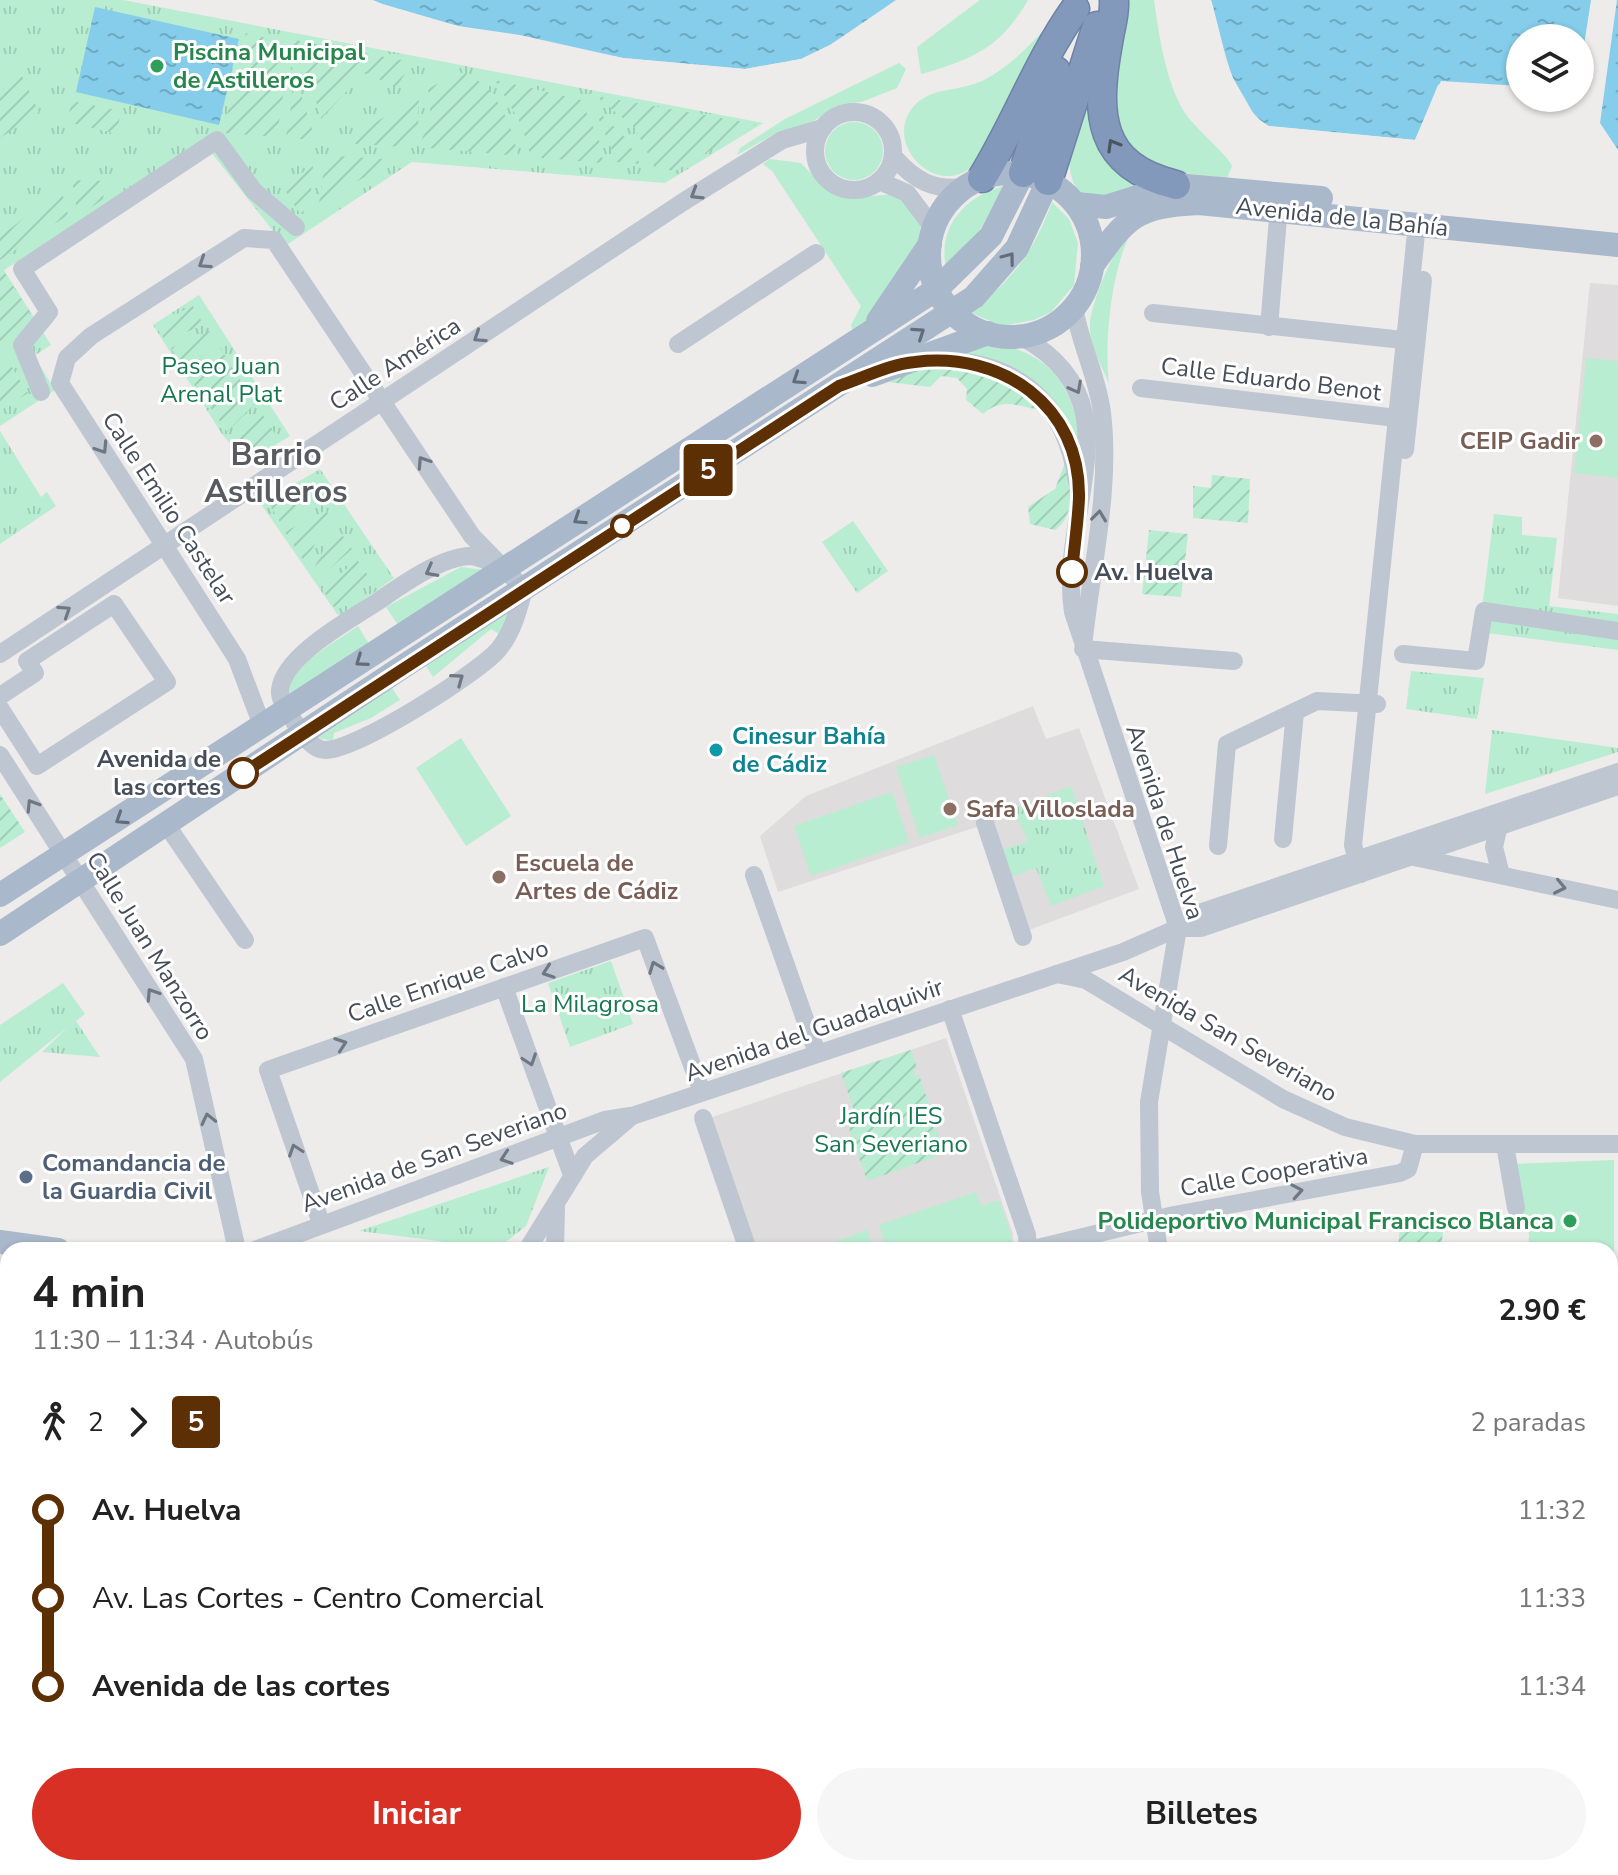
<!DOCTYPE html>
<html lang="es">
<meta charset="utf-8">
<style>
body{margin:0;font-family:"Nunito Sans",sans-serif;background:#f6f6f6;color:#222;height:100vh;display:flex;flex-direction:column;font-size:30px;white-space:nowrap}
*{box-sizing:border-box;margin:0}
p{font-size:26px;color:#767676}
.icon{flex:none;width:44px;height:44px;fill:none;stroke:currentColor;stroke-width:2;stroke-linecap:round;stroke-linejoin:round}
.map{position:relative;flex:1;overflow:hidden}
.details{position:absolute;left:0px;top:1242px;width:1618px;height:634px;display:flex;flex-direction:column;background:#fff;border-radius:24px 24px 0 0;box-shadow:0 2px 6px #0004}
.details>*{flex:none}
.badge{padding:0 16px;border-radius:6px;font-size:28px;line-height:52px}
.controls{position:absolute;left:1506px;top:24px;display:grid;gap:16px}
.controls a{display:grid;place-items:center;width:88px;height:88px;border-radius:50%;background:#fff;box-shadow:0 2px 6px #0004;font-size:40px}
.map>.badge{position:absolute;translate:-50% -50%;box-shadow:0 0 0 4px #fff}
.legs{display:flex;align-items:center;gap:12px;height:88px;padding:0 32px;font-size:26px}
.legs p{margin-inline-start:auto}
.head{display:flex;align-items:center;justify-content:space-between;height:136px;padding:0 32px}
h1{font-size:44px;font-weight:700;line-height:60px}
.primary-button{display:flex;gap:16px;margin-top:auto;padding:16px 32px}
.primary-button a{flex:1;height:92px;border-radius:48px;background:#d93025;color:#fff;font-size:32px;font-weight:700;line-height:92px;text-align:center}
.primary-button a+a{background:#f6f6f6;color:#222}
ul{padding:0 32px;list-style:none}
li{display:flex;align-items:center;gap:28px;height:88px;font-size:30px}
li i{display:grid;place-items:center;width:12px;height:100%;margin:0 10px;background:currentColor}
li i::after{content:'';width:20px;height:20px;margin:-10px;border:6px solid;border-radius:50%;background:#fff}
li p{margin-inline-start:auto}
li:first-child i{background:linear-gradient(#0000 50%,currentColor 0)}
li:last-child i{background:linear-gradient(currentColor 50%,#0000 0)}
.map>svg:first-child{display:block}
.education{fill:#dfdcdd}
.grass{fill:#b8edd1}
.park{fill:url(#park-tufts)}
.garden{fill:url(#garden-furrows)}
.water{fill:url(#water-ripples)}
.pier{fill:#eeebeb}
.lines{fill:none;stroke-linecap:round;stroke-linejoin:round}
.highway-casing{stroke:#6e84a7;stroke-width:31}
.minor{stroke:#bec6d1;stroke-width:18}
.major{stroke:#aab8cb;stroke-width:24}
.highway{stroke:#8299bb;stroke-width:28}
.rail{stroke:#adb0b6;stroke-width:5}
.oneway{stroke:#4a5562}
.oneway2{stroke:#6f7782}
.oneway3{stroke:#636d7a}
.line-1-casing{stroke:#fff;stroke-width:18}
.line-1{stroke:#5d2f04;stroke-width:12}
.leisure-dot{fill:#2e9e5b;stroke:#fff;stroke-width:3}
.education-dot{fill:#8d6e63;stroke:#fff;stroke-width:3}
.stop-1-dot{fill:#fff;stroke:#5d2f04;stroke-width:4}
.culture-dot{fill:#0f9aa8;stroke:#fff;stroke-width:3}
.service-dot{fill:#5c6f8a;stroke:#fff;stroke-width:3}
.labels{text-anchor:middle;stroke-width:6;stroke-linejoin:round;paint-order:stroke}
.leisure-label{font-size:24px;font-weight:bold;fill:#27864d;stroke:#fff;text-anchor:start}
.street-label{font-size:24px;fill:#444d58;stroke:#fff}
.park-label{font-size:24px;fill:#16784f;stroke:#fff}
.education-label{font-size:24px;font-weight:bold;fill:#785e54;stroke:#fff;text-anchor:start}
.stop-label{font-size:24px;font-weight:bold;fill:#444d58;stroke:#fff;text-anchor:start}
.culture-label{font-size:24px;font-weight:bold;fill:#0d838f;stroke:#fff;text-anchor:start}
.service-label{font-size:24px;font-weight:bold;fill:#4e5e75;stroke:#fff;text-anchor:start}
.district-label{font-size:32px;font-weight:bold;fill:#585b60;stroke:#fff}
</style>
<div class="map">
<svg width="1618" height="1875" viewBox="0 0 1618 1875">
<defs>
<pattern id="park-tufts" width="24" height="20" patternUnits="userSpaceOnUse" patternTransform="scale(2)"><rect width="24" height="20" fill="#b8edd1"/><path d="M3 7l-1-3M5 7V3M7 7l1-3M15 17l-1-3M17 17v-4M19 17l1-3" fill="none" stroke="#9fcdb6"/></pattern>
<pattern id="garden-furrows" width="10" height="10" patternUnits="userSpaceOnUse" patternTransform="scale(2)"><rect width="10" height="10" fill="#b8edd1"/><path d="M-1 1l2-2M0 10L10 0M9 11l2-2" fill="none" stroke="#9fcdb6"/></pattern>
<pattern id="water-ripples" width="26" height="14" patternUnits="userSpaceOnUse" patternTransform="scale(2)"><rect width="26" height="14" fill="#85cdea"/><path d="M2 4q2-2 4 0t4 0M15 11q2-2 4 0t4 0" fill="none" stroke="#6ea9c0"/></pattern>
</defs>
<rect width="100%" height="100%" fill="#eeebeb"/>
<!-- education -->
<g class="education">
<polygon points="1590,283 1618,285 1618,606 1558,598"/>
<polygon points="1033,706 1046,739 1079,728 1139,889 1029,930 992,822 778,892 760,836 806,796"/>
<polygon points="946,1038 1013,1234 1013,1250 755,1250 712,1117"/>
<polygon points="0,1313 8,1314 8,1437 0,1442"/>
</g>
<!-- grass -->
<g class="grass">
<path d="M980 0H1028C1000 48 973 59 921 74L917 47Z"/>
<path d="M1130 0H1154C1159 35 1165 78 1183 110 1192 126 1229 156 1232 166L1227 178 1156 170 1124 148 1112 90 1122 26Z"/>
<path d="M1050 23C1032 57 1014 91 995 125 989 137 984 153 975 163 941 202 880 145 914 106 931 86 963 92 986 79 1011 66 1032 43 1050 23Z"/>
<polygon points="899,63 906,69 897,88 864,101 834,107 809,124 778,132 737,155 740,148 785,119"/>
<path d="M1096 75 1146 185 1104 200 1080 193C1054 159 1084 110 1096 75Z"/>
<circle cx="854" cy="151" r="29"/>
<polygon points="770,159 801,163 823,186 849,198 895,194 921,219 920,243 874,314 853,332 851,325 861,306 772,171 763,164"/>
<path d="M1004 186 978 233 946 268C937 226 966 196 1004 186Z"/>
<path d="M1052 202 1069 219 1078 243 1074 285 1051 312 1034 320 1001 326 970 312C1013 279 1033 254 1052 202Z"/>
<path d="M1129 237C1111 273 1104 344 1109 383 1101 365 1088 343 1090 323 1091 305 1114 245 1129 237Z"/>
<path d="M995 344C1058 354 1077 397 1082 455 1058 378 1020 378 952 355L972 346Z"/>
<polygon points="1586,358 1618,361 1618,478 1574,473"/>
<polygon points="461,567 485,570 398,625 386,607"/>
<polygon points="512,610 501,635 491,629 433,677 426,666"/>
<path d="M358 626 369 644 287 695C294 662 332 645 358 626Z"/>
<polygon points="392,688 400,700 371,718 334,733 333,741 318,738"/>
<polygon points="461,738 511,816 466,846 416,768"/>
<polygon points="934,755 958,825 920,838 896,767"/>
<polygon points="892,792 909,842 811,876 794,826"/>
<polygon points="1614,1160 1614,1285 1610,1285 1610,1250 1528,1250 1529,1235 1512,1164"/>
<polygon points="976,1192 981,1206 999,1200 1011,1235 1010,1250 813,1250 867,1230 872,1245 884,1241 879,1225"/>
<polygon points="276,1868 517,1868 518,1875 281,1875"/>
</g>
<!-- park -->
<g class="park">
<polygon points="0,0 123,0 763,123 665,183 412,162 285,246 203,142 4,270 51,345 34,356 55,390 0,426"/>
<polygon points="199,295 290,436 246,463 222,434 153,325"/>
<polygon points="0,431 41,497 47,492 56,506 0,544"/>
<polygon points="320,469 394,578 342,616 337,614 261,504"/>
<polygon points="1494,514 1522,517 1522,535 1557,538 1549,606 1618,614 1618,650 1479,632"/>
<polygon points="853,521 888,571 857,593 822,542"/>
<polygon points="1411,671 1484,678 1477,719 1406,709"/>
<polygon points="1492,730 1618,748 1618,752 1485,794"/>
<polygon points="1071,786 1104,886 1051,906 1036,868 1010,877 1001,850 1028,841 1013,809"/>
<polygon points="611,961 633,1024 570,1047 548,983"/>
<polygon points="63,983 85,1014 76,1021 100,1057 42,1052 68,1027 0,1082 0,1025"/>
<polygon points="549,1167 526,1226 498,1248 473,1250 439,1241 359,1231"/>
<polygon points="1610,1390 1618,1391 1618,1471 1610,1471"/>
</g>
<!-- garden -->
<g class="garden">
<path d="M246 33 270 39C290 68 283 105 276 137L223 133Z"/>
<polygon points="289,39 412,62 396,88 365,72 321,119 312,87"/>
<polygon points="289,58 316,141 286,137 294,88"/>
<path d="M459 72C495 81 511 122 518 156L418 147 431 120 428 89Z"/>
<polygon points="22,76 39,112 0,138 0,91"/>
<polygon points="495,80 581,100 600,143 603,163 531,157 521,124"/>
<polygon points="419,95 418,128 404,147 343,143"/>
<polygon points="596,96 756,124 675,171 655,168 635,128"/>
<polygon points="72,101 121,111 117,134 67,122"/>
<polygon points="594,108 626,138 640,164 617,162"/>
<polygon points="326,155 393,160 319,204"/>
<polygon points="313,166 310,205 300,214 282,185"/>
<polygon points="72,180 106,181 103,199 78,217"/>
<polygon points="61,188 68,215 0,260 0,237"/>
<polygon points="3,270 30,312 24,333 0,350 0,272"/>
<polygon points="192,305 204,325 165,340 156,327"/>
<polygon points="209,331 214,339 188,376 171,348"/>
<polygon points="219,346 243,385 217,397 201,395 193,382"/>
<polygon points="8,361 28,393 0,411 0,366"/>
<path d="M955 367C992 375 1017 385 1045 410 1022 409 1004 395 983 414L966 400 967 389 957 378 941 376 930 387 888 382 915 371Z"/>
<polygon points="248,393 255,404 227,432 208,404"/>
<polygon points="261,412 276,435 243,457 231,438"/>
<path d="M1066 460C1076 479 1074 518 1055 530L1030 524 1028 507 1055 489Z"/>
<polygon points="1212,475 1250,479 1248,523 1193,518 1193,486 1211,488"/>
<polygon points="306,478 320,500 280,522 269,504"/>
<polygon points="326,510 329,516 305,563 285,532"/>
<polygon points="336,526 352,549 318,579 312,572"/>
<polygon points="1149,530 1188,534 1181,597 1142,594"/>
<polygon points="357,560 372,581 334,607 322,589"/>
<polygon points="0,794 25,832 0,848"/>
<polygon points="911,1050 917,1068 913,1070 915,1076 919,1075 929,1104 925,1106 928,1113 932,1112 934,1131 938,1130 940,1149 944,1148 946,1153 867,1181 844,1114 854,1110 841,1073"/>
<polygon points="1444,1221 1441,1250 1398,1250 1400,1224"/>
</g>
<!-- water -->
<g class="water">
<polygon points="373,0 896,0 830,45 801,59 745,69 623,58 458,26 405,14"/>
<path d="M1211 0H1591L1582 58 1580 38H1520V86L1441 81 1415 140 1268 126C1229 100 1224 42 1211 0Z"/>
<polygon points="1617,0 1618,0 1618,150 1600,123"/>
<polygon points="95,7 239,39 219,125 76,92"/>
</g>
<!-- pier -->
<g class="pier">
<polygon points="369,0 458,26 520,35 623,58 745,69 801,59 830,45 900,0 832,49 802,63 745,73 622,62 457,30 403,17 375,7"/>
<polygon points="1207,0 1211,0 1229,71 1256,118 1269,126 1415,140 1438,85 1446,80 1419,143 1268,130 1253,121 1226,73"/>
</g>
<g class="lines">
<defs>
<g id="highway">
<path d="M1114 0C1115 15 1110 28 1108 43 1095 114 1097 166 1176 185"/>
<polyline points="1023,173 1056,71"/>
<path d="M982 178C1016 123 1038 61 1075 9"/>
<polyline points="1048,181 1097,26"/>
</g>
</defs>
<!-- highway casing -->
<use href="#highway" class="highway-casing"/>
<!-- minor -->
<g class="minor">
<circle cx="854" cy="151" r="39"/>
<path d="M893 156C915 181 933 191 966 187"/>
<polyline points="879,181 907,193 934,229"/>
<path d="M1074 307C1080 344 1098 378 1102 413 1111 487 1092 565 1084 638"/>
<polyline points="1153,313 1403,340"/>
<polyline points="1269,327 1278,218"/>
<path d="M1020 336C1141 401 1057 510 1073 612L1178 928 1149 1102 1150 1192 1159 1250"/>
<polyline points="678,344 816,253"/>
<path d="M926 361C1012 356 1065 398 1077 482"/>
<polyline points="1141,388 1405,419"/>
<polyline points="41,392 22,345 49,312 22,269 217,140 254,191 296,227"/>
<polyline points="1405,450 1423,280"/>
<polyline points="1083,649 1234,661"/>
<polyline points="0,654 683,202 782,140 823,128"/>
<polyline points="1403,654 1476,661 1484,611 1618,631"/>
<polyline points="0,696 35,673 27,661 114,604 167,682 37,766 0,708"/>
<path d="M263 728 237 659 60 383 67 358 91 336 244 238 274 240 472 536 524 589C518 611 513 632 498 650 477 674 355 751 325 750 312 750 301 732 295 723 289 713 279 701 280 690 283 656 351 619 377 602 402 585 439 558 469 556 480 556 494 564 504 568"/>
<polyline points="0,755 194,1059 237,1250"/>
<polyline points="1500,820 1494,847 1501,875"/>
<polyline points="985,823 1023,937"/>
<polyline points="166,824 245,940"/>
<polyline points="1283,839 1295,712"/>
<polyline points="1218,846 1227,744 1317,701 1377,704"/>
<polyline points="1414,857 1618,900"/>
<polyline points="1361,874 1353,845 1417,224"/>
<polyline points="754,875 817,1053"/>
<polyline points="1178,928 1201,928 1618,786"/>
<polyline points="1057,974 1086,980 1283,1099 1345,1127 1415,1144 1618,1144"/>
<polyline points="504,987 572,1175"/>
<polyline points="950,1009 1027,1235 1028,1250"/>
<polyline points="703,1118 748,1250"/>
<polyline points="1505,1145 1516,1208"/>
<polyline points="321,1223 268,1070 645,938 702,1092"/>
<polyline points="255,1250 605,1120 630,1116"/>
<polyline points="527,1250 585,1156 632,1116 1123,952 1178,928 1196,914 1618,772"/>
<polyline points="555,1250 556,1207"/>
<polyline points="1029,1250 1174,1215 1400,1173 1408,1169 1415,1144"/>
<polyline points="0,1517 8,1513"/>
<polyline points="1610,1590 1618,1589"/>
<polyline points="1610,1667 1618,1666"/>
<polyline points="0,1703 8,1699"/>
<polyline points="548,1868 551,1875"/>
<polyline points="922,1868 924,1875"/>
<polyline points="725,1875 750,1868"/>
<polyline points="1277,1875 1298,1868"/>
<polyline points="1567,1875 1567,1868"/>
</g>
<!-- major -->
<g class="major">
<circle cx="1011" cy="255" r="82"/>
<polyline points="1076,204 1106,207 1176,185 1321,198"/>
<path d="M1092 266C1127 217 1135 206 1199 203L1618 245"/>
<polyline points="878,321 930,244"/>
<polyline points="872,375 988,333"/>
<polyline points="0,895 937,289 991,236 1023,173"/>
<polyline points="0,934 404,666 974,297 1017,248 1048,181"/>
<polyline points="0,1242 58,1250"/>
<polyline points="1610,1376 1618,1377"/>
<polyline points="1610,1493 1618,1493"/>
</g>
<!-- highway -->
<use href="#highway" class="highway"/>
<!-- rail -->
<polyline class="rail" points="0,1283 8,1284"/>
</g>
<!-- one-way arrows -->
<defs><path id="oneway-chevron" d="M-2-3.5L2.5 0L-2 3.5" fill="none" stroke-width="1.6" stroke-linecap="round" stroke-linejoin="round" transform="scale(2)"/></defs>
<use class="oneway" href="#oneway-chevron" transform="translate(1113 145) rotate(-120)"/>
<g class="oneway2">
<use href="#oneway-chevron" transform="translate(696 194) rotate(148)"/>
<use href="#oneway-chevron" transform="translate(204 263) rotate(147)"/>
<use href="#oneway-chevron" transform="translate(479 337) rotate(147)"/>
<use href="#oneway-chevron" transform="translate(1076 388) rotate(62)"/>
<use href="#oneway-chevron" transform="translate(102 448) rotate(57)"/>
<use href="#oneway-chevron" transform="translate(423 462) rotate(-123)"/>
<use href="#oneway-chevron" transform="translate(1099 516) rotate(-83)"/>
<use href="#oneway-chevron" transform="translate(431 571) rotate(152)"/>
<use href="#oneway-chevron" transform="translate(65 611) rotate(-33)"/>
<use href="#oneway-chevron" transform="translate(458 679) rotate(-36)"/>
<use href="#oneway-chevron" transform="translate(32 805) rotate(-122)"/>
<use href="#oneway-chevron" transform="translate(1560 887) rotate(12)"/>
<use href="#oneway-chevron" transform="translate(655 967) rotate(-111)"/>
<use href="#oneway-chevron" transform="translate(548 972) rotate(161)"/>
<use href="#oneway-chevron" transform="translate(152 994) rotate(-123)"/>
<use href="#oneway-chevron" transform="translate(341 1044) rotate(-19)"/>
<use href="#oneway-chevron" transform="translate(530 1060) rotate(71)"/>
<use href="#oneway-chevron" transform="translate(208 1119) rotate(-103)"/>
<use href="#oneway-chevron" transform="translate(295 1150) rotate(-109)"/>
<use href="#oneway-chevron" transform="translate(506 1158) rotate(161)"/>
<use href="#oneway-chevron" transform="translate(1297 1191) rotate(-10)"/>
</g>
<g class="oneway3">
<use href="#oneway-chevron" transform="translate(1009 258) rotate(-53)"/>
<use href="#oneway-chevron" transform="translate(919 333) rotate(-34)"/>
<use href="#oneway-chevron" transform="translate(798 379) rotate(147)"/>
<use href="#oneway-chevron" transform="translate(579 519) rotate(147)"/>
<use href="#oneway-chevron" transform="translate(361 661) rotate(145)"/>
<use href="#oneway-chevron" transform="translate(121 819) rotate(147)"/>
</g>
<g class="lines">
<defs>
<path id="line-1" d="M243 773 839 386C863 378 890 364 915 362 1002 351 1081 406 1079 498 1078 523 1074 548 1072 572"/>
</defs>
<!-- line-1 casing -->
<use href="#line-1" class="line-1-casing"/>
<!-- line-1 -->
<use href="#line-1" class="line-1"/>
</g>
<!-- markers -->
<g class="leisure-dot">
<circle cx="157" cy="66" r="8"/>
<circle cx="1570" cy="1221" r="8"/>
</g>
<g class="education-dot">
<circle cx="1596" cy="441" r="8"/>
<circle cx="950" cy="809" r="8"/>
<circle cx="499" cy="877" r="8"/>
</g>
<g class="stop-1-dot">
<circle cx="622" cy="526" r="10"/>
<circle cx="1072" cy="572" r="14"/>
<circle cx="243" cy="773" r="14"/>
</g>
<circle class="culture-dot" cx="716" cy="750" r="8"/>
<circle class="service-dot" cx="26" cy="1177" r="8"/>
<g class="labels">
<!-- leisure labels -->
<g class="leisure-label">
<text x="173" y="60">Piscina Municipal<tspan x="173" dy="28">de Astilleros</tspan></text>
<text x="1554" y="1229" text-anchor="end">Polideportivo Municipal Francisco Blanca</text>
</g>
<!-- street labels -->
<g class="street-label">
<text transform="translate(1342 217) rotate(6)" y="8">Avenida de la Bahía</text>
<text transform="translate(395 364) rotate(-33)" y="8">Calle América</text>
<text transform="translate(1271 379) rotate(7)" y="8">Calle Eduardo Benot</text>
<text transform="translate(169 508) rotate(57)" y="8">Calle Emilio Castelar</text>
<text transform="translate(1165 822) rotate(72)" y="8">Avenida de Huelva</text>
<text transform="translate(150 946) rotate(58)" y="8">Calle Juan Manzorro</text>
<text transform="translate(448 981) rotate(-19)" y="8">Calle Enrique Calvo</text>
<text transform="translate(814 1030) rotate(-19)" y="8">Avenida del Guadalquivir</text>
<text transform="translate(1228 1034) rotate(30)" y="8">Avenida San Severiano</text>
<text transform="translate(434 1157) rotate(-20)" y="8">Avenida de San Severiano</text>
<text transform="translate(1274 1172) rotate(-10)" y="8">Calle Cooperativa</text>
</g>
<!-- park labels -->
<g class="park-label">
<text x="221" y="374">Paseo Juan<tspan x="221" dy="28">Arenal Plat</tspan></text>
<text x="590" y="1012">La Milagrosa</text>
<text x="891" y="1124">Jardín IES<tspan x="891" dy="28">San Severiano</tspan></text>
</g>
<!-- education labels -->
<g class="education-label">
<text x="1580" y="449" text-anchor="end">CEIP Gadir</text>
<text x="966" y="817">Safa Villoslada</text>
<text x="515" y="871">Escuela de<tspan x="515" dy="28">Artes de Cádiz</tspan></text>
</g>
<!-- stop labels -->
<g class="stop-label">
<text x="1094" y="580">Av. Huelva</text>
<text x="221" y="767" text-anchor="end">Avenida de<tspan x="221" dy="28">las cortes</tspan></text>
</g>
<!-- culture labels -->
<g class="culture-label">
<text x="732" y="744">Cinesur Bahía<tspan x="732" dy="28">de Cádiz</tspan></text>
</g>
<!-- service labels -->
<g class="service-label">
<text x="42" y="1171">Comandancia de<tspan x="42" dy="28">la Guardia Civil</tspan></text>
</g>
<!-- district labels -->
<g class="district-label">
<text x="276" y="465">Barrio<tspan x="276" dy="37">Astilleros</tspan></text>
</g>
</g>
</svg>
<div class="controls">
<a><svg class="icon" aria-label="layers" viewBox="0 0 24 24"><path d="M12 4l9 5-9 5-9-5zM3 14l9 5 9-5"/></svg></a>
</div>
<b class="badge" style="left:708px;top:470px;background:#5d2f04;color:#fff">5</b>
<section class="details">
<div class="head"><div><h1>4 min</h1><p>11:30 – 11:34 · Autobús</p></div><b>2.90 €</b></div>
<div class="legs"><svg class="icon" aria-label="walk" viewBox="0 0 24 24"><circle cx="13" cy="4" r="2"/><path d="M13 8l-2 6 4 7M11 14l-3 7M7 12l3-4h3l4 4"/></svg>2<svg class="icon" aria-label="forward" viewBox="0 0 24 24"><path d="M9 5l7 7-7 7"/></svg><b class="badge" style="background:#5d2f04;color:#fff">5</b><p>2 paradas</p></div>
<ul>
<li><i style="color:#5d2f04"></i><b>Av. Huelva</b><p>11:32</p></li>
<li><i style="color:#5d2f04"></i><span>Av. Las Cortes - Centro Comercial</span><p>11:33</p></li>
<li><i style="color:#5d2f04"></i><b>Avenida de las cortes</b><p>11:34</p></li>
</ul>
<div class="primary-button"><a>Iniciar</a><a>Billetes</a></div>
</section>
</div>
